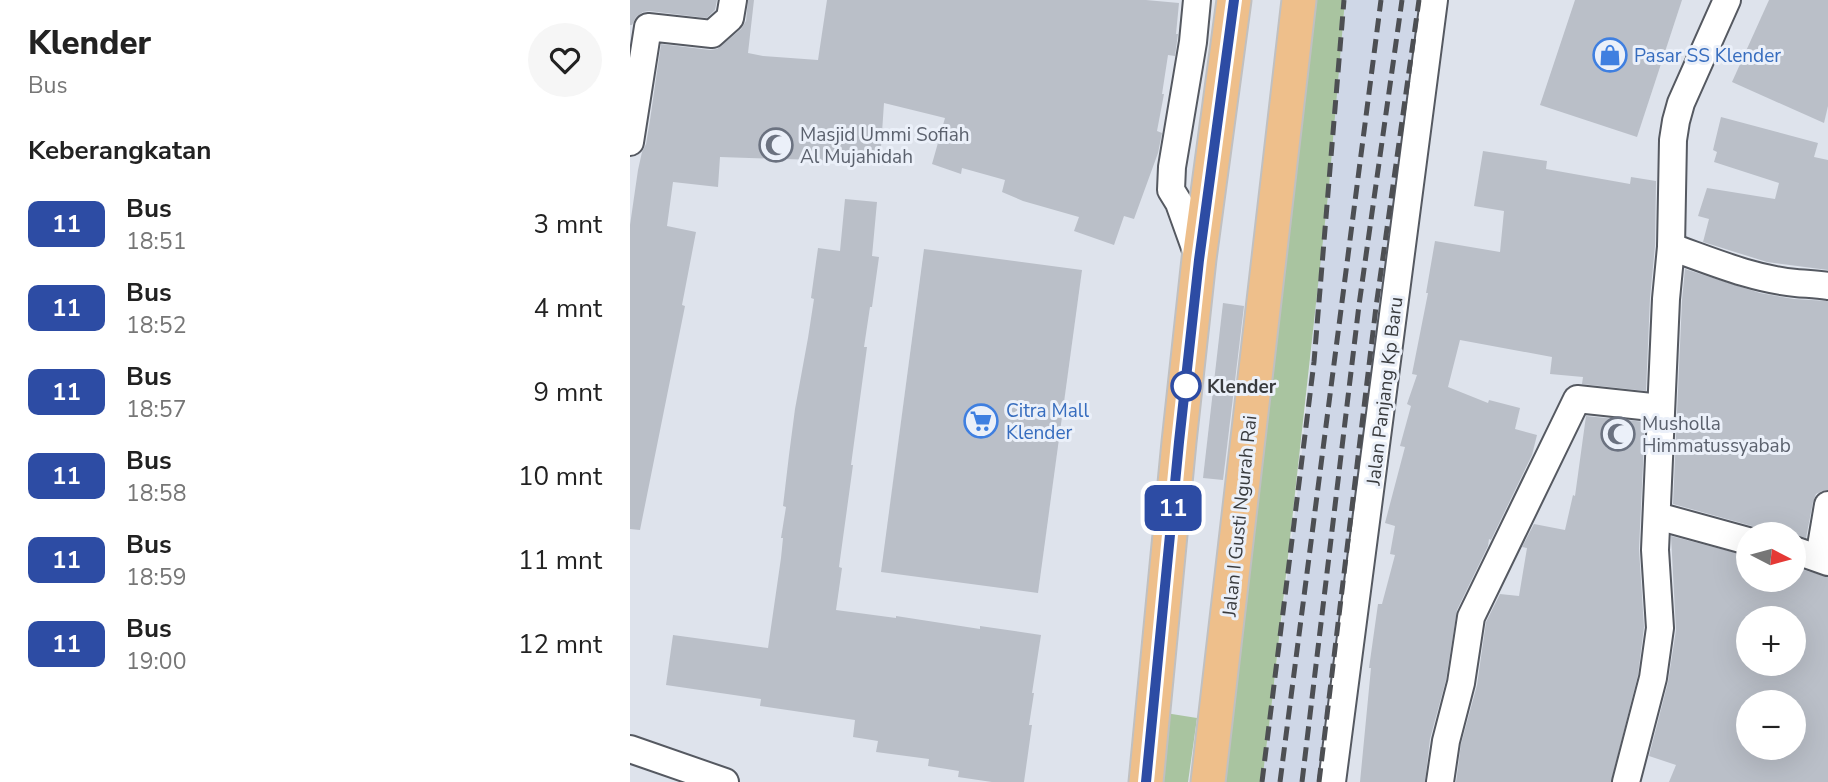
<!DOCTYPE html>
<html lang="id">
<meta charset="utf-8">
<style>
body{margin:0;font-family:"Nunito Sans",sans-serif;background:#f6f6f6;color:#222;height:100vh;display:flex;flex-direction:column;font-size:26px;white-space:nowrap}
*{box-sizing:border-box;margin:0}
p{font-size:23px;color:#767676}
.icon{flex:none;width:38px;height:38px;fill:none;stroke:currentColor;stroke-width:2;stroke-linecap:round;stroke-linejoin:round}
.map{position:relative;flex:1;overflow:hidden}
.panel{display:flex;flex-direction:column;background:#fff;width:630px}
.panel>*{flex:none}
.badge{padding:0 14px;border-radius:10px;font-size:24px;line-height:46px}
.needle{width:46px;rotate:96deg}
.fabs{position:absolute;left:1106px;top:522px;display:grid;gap:14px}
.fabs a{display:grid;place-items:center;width:70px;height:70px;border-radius:50%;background:#fff;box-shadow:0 7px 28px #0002;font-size:35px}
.map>.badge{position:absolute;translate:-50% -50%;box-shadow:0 0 0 4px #fff}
h2{padding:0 28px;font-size:26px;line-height:63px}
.round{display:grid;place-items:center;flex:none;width:74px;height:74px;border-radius:37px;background:#f6f6f6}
.overview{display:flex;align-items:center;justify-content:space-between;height:119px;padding:0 28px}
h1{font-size:33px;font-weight:800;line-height:52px}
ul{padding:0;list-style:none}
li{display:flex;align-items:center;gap:21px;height:84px;padding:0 28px}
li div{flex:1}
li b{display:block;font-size:26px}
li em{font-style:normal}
li .badge{min-width:77px;font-weight:700;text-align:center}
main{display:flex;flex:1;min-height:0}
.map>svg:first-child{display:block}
.built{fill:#cfd7e7}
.grass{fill:#a9c4a0}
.building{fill:#babfc8;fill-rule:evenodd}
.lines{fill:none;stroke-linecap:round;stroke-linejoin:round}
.minor-casing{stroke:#555961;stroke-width:30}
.major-casing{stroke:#c0c0c1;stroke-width:37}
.minor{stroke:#fff;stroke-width:26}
.major{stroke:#eebf8b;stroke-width:33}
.rail{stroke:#4d4f53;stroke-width:5;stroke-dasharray:14 7;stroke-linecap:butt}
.line-casing{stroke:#fff;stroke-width:16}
.line{stroke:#2d4ca4;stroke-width:10}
.stop-dot{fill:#fff;stroke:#2d4ca4;stroke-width:3.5}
.labels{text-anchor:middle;stroke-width:6;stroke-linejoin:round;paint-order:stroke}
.shop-label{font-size:19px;fill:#366cbe;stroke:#ebf0f9;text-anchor:start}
.worship-label{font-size:19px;fill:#5b616d;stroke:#ebf0f9;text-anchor:start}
.stop-label{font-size:19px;font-weight:bold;fill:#393b3e;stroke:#ebf0f9;text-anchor:start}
.street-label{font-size:19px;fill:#393b3e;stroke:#ebf0f9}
</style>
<main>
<section class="panel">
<div class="overview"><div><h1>Klender</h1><p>Bus</p></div><a class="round"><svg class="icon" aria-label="heart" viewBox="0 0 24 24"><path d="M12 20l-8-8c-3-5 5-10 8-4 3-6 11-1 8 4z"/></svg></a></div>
<h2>Keberangkatan</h2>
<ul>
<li><span class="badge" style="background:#2d4ca4;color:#fff">11</span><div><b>Bus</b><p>18:51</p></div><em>3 mnt</em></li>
<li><span class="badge" style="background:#2d4ca4;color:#fff">11</span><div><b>Bus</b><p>18:52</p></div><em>4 mnt</em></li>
<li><span class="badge" style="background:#2d4ca4;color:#fff">11</span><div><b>Bus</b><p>18:57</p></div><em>9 mnt</em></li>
<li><span class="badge" style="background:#2d4ca4;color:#fff">11</span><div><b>Bus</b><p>18:58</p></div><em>10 mnt</em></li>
<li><span class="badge" style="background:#2d4ca4;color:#fff">11</span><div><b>Bus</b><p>18:59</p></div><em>11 mnt</em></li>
<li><span class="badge" style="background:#2d4ca4;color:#fff">11</span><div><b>Bus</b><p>19:00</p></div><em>12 mnt</em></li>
</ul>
</section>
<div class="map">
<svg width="1198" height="782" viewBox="0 0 1198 782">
<rect width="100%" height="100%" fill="#dee3ec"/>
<!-- built -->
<polygon class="built" points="715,0 804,0 702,782 632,782 670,471"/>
<!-- grass -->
<g class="grass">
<polygon points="669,0 715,0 699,186 642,701 632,782 578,782"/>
<polygon points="523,711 567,718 558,782 516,782"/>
</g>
<!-- building -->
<g class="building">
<polygon points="0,0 87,0 85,10 77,18 19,11 13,12 6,17 2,25 0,25"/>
<polygon points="118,0 124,0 118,53 133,56 188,60 197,0 516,0 549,3 546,34 548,34 545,56 538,55 532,94 534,94 527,131 532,133 528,153 504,219 494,216 484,245 444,231 449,217 393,201 372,192 375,180 332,168 331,174 302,164 315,118 254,103 250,162 90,157 88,187 43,182 37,226 66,232 52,305 55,306 10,530 0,529 0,225 8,170 12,152 16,144 20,120 31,44 80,50 87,49 111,29 116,21"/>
<polygon points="945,0 1052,0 1007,137 910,105"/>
<polygon points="1139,0 1198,0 1198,106 1194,123 1102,82"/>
<polygon points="1091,117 1188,143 1184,157 1198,160 1198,270 1137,262 1073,242 1079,219 1068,216 1077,188 1145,199 1149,183 1084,162 1087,152 1083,150"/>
<polygon points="853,151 917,161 916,169 1000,184 1001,177 1026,181 1025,246 1020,298 1016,391 952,384 953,377 920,374 922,357 830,340 818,387 858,403 859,400 890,408 885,429 907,435 902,455 861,540 859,539 858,546 827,610 816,680 800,739 795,782 730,782 741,668 739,668 748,604 752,604 765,555 760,554 765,526 755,523 775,447 770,446 781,406 777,404 787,375 782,374 798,293 796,293 805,241 870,252 874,211 844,206"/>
<polygon points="215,199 247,202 242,256 249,257 242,307 240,307 234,347 237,347 221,465 223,465 209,567 212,568 206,610 266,618 266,616 350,629 350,626 411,635 402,693 404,693 399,725 402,725 394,782 362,782 328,777 329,771 298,766 299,759 246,752 248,741 223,737 225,720 130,706 131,699 36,685 43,635 138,648 151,558 153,538 151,538 156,507 153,506 159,455 165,409 178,338 184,299 181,298 188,248 210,251"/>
<polygon points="294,249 452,270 408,593 251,572"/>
<polygon points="1055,269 1130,293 1164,299 1198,301 1198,490 1192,491 1186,494 1183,502 1176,538 1164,534 1131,534 1129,530 1122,526 1043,504 1052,300"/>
<polygon points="593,303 614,306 593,480 573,478"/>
<polygon points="956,416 1015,422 1009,549 1014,627 1008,675 981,782 826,782 831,744 847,685 856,622 870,594 889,596 897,548 892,547 904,524 935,530 943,495 945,496"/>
<path d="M1041 536 1118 556V579H1164V567L1198 577V782H1039L1046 765 1019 756 1038 682 1046 630ZM1118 618H1164V663H1118ZM1118 702H1164V747H1118Z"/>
</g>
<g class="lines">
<defs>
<g id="minor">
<polyline points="567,0 563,42 542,167 541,190 549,203 568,256"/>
<polyline points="0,142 18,27 82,34 100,18 103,0"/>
<path d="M1041 247C1081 261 1123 279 1166 283 1176 284 1187 284 1198 286"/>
<polyline points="1027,516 1118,541"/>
<polyline points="1164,550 1198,562"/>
<polyline points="1189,558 1198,505"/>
<polyline points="0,749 95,782"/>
<polyline points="702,782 804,0"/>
<polyline points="810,782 816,741 831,683 841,617 947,399 1031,408"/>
<polyline points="996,782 1023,678 1030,628 1025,550 1036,299 1041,247 1043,140 1046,121 1051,103 1097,0"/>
</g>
<g id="major">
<polyline points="516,782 549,442 569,259 604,0"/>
<polyline points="578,782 669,0"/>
</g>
</defs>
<!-- minor casing -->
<use href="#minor" class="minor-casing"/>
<!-- major casing -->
<use href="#major" class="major-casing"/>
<!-- minor -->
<use href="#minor" class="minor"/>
<!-- major -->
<use href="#major" class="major"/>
<!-- rail -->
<g class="rail">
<polyline points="632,782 684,362 714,0"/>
<polyline points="650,782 751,0"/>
<polyline points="672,782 729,305 772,0"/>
<polyline points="689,782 746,307 789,0"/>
</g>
</g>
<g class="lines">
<defs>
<polyline id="line" points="516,782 549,442 569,260 604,0"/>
</defs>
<!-- line casing -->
<use href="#line" class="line-casing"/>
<!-- line -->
<use href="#line" class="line"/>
</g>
<!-- icons -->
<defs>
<symbol id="shop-ring" viewBox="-11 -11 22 22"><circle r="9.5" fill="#ebf0f9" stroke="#3f7fe0" stroke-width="1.5"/><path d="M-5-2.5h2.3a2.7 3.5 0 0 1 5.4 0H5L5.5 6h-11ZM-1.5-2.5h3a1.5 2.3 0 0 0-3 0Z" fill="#3f7fe0"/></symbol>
<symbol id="mosque-ring" viewBox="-11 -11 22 22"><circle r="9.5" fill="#ebf0f9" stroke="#6b7280" stroke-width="1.5"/><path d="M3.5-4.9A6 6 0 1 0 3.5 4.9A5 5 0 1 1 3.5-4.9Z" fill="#6b7280"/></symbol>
<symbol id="supermarket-ring" viewBox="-11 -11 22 22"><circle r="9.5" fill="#ebf0f9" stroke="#3f7fe0" stroke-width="1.5"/><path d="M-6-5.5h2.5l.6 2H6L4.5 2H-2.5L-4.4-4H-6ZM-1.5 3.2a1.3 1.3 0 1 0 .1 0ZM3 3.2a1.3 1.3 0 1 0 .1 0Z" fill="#3f7fe0"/></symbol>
</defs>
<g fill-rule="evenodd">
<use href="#shop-ring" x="961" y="36" width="38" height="38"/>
<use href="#mosque-ring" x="127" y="126" width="38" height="38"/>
<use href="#supermarket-ring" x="332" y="402" width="38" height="38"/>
<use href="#mosque-ring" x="969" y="415" width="38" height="38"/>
</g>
<!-- markers -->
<circle class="stop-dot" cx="556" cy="386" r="14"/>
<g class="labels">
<!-- shop labels -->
<g class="shop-label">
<text x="1004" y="62">Pasar SS Klender</text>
<text x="376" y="417">Citra Mall<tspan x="376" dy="22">Klender</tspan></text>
</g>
<!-- worship labels -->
<g class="worship-label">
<text x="170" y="141">Masjid Ummi Sofiah<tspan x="170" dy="22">Al Mujahidah</tspan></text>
<text x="1012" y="430">Musholla<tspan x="1012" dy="22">Himmatussyabab</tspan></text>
</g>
<!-- stop labels -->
<g class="stop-label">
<text x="577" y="393">Klender</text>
</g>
<!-- street labels -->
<g class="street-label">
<text transform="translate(754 391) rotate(-83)" y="7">Jalan Panjang Kp Baru</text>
<text transform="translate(609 516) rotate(-84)" y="7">Jalan I Gusti Ngurah Rai</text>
</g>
</g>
</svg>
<div class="fabs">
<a><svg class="needle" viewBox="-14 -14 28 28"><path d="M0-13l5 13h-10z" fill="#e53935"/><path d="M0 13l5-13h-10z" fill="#767676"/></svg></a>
<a>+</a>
<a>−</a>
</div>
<b class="badge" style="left:543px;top:508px;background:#2d4ca4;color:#fff">11</b>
</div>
</main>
